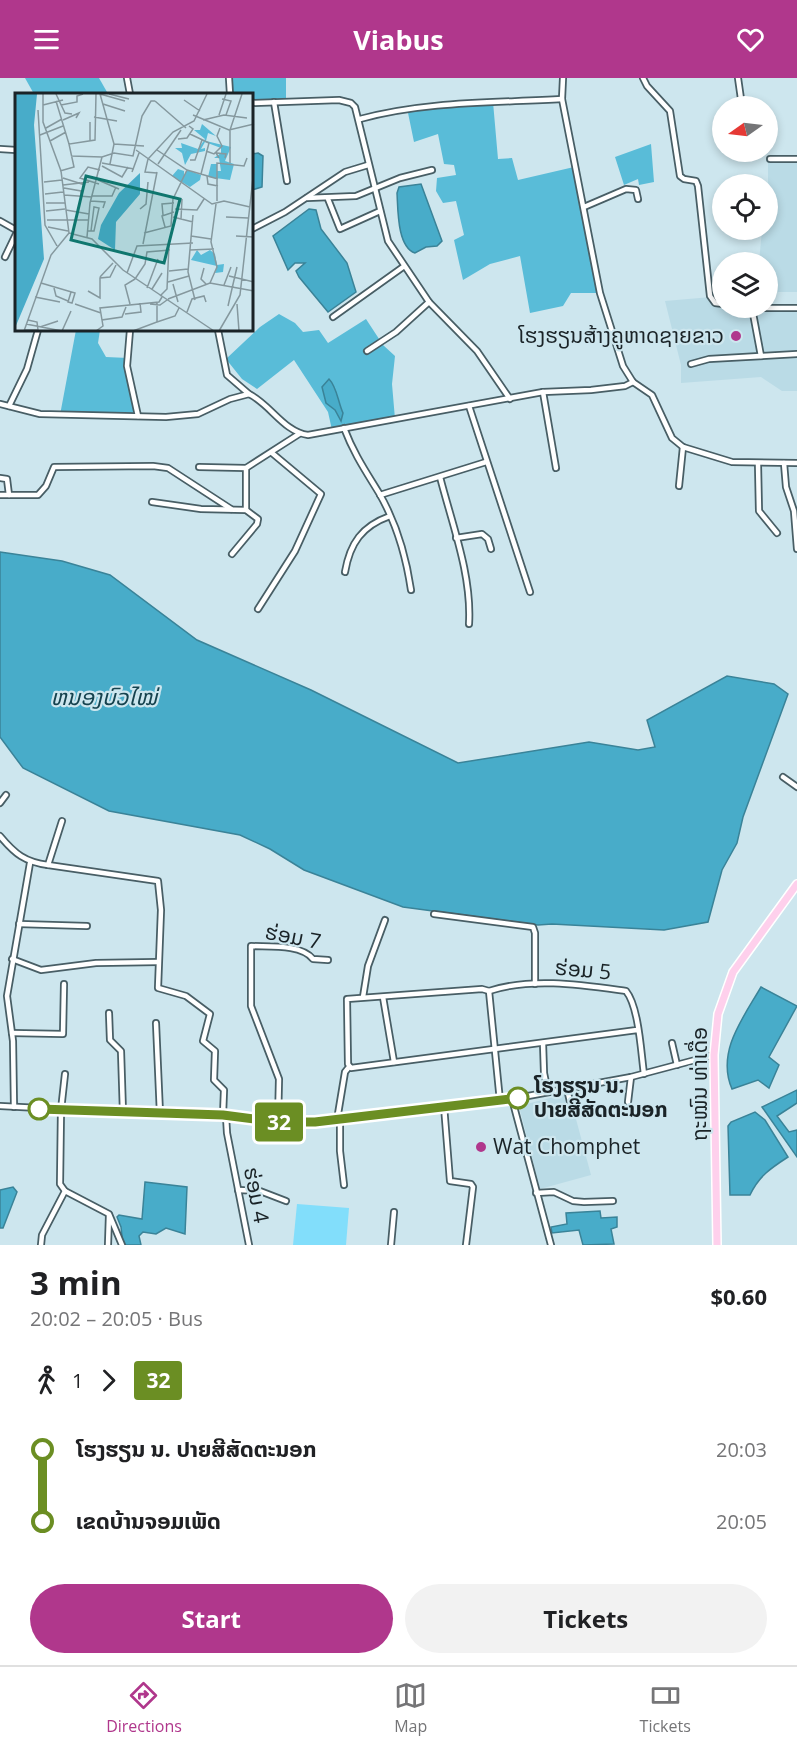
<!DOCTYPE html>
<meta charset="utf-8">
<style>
body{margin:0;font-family:"Open Sans","Noto Sans Lao",sans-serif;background:#f2f2f2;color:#202124;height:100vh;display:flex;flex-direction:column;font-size:22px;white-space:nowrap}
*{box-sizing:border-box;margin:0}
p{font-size:20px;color:#757577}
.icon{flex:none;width:33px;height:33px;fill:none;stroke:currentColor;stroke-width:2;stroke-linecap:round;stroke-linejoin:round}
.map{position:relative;height:1167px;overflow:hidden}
.drawer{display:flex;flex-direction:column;background:#fff;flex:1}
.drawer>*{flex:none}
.badge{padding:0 12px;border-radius:4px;font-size:21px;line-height:39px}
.needle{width:39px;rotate:256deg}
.controls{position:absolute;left:712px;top:18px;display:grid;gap:12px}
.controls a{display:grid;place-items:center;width:66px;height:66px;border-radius:50%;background:#fff;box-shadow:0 3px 9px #0003;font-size:30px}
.map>.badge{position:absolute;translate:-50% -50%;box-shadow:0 0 0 3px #fff}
.legs{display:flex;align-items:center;gap:9px;height:66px;padding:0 30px;font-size:20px}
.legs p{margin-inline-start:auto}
.head{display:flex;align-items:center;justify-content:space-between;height:102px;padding:0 30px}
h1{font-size:33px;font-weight:700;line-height:45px}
.action{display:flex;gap:12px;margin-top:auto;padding:12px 30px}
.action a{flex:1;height:69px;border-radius:36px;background:#b0378c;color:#fff;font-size:24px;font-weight:700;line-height:69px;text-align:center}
.action a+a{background:#f2f2f2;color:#202124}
ul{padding:0 30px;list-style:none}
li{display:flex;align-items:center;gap:21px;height:72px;font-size:22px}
li i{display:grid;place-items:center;width:9px;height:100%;margin:0 8px;background:currentColor}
li i::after{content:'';width:15px;height:15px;margin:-8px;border:4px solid;border-radius:50%;background:#fff}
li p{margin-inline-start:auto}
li:first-child i{background:linear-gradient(#0000 50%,currentColor 0)}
li:last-child i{background:linear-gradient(currentColor 50%,#0000 0)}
header{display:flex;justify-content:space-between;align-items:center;height:78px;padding:0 30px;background:#b0378c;color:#fff;font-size:27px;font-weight:700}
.tabs{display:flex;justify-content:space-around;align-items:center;height:84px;border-top:2px solid #e0e0e0;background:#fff;font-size:16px;color:#757577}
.tabs a{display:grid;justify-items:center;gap:3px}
.tabs .active{color:#b0378c}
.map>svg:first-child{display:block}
.built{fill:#badbe6}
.green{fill:#82defb}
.forest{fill:#59bcd8}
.water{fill:#48acc9;stroke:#3a8398;stroke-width:1.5}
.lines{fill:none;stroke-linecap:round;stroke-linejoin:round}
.street-casing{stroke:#485e65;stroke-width:8}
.primary-casing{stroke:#fff;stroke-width:10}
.street{stroke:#fff;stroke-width:4.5}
.primary{stroke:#fed0ec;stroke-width:7}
.line-1-casing{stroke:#fff;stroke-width:14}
.line-1{stroke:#6b8e23;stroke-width:9}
.poi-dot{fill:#b0378c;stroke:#cde6ee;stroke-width:2}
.stop-1-dot{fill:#fff;stroke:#6b8e23;stroke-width:3}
.labels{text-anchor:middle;stroke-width:4.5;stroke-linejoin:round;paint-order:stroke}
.poi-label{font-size:21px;fill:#1a2327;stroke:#cde6ee;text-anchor:end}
.street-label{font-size:21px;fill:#1a2327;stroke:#cde6ee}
.stop-label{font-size:21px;font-weight:bold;fill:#1a2327;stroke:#cde6ee;text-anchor:start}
.water-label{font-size:22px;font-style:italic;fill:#15424e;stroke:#cde6ee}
.inset-road{fill:none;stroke:#85989e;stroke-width:1.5}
.view{fill:#0f766e;fill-opacity:0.15;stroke:#0f766e;stroke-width:3}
.inset-edge{fill:none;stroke:#1a2327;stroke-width:3}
</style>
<header><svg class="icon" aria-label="menu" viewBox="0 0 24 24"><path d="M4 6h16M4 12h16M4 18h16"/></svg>Viabus<svg class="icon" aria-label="heart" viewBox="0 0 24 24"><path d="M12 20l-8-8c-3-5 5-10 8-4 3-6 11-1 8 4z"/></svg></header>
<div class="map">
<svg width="797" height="1167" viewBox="0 0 797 1167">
<rect width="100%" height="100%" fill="#cde6ee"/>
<!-- built -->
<g class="built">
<polygon points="797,83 797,214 768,214 768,184 759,184 762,152 768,152 768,84"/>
<polygon points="711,219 723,222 723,230 797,229 797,313 782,313 761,299 681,305 681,287 665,223"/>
<polygon points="569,1015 591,1097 540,1111 519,1028"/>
</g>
<!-- green -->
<polygon class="green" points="297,1126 349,1130 346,1167 293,1167"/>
<!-- forest -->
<g class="forest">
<polygon points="25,0 99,0 107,14 34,16"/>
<polygon points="229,0 286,0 286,24 252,25 252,16 230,16"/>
<polygon points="493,24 498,81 512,80 518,102 574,89 597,215 571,215 563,228 530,235 520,178 490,186 463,202 454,162 464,157 456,123 443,125 436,113 437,100 456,97 454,87 444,86 438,56 414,64 407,30"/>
<polygon points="651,66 654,104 639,107 638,101 624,107 615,79"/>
<polygon points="279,236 295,245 303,254 319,252 328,265 366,241 383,267 395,278 392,306 395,341 332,352 328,334 294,282 257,311 242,301 226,281 260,249"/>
<polygon points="76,252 100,252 98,265 106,279 128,280 138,338 60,337"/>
</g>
<!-- water -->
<g class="water">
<polygon points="258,75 263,78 262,109 252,112 252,76"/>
<path d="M421 106 442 163 437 168 426 169 415 175C397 169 398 131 397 115L399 109Z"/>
<polygon points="309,131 316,132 321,151 347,185 356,214 328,234 299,199 296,193 305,185 295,185 288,192 273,158"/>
<path d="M329 301C337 309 338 324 343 335L341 343 335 332 326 325 322 309Z"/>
<polygon points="0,474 62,483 110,497 197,562 311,612 458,685 589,664 638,672 655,669 647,642 727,598 774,606 788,616 743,739 737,765 722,792 708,844 664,852 552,846 538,847 403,829 304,792 270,771 240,757 109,733 23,690 0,659"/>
<path d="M761 909 797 928 769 979 779 987 769 1010 758 1002 732 1011C716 974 743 940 761 909Z"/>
<polygon points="797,1012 797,1025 777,1038 789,1054 797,1052 797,1079 762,1029"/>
<path d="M755 1034 765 1042 788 1079C771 1090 759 1098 750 1117H730L728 1048 731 1044Z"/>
<polygon points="145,1104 187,1109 185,1156 166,1150 156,1156 143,1154 139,1158 141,1167 123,1167 121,1149 117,1139 119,1137 142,1141"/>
<polygon points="13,1109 17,1114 3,1150 0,1150 0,1112"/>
<polygon points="600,1133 601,1140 617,1139 617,1149 611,1151 614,1166 583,1167 579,1152 552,1155 551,1149 567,1146 566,1135"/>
</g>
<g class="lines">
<defs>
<g id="street">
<polyline points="127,0 130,16"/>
<polyline points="229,0 230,16"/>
<polyline points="563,0 562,21 600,215 623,288 633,304 652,317 672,360 683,369 732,384 797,385"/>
<polyline points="643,0 647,8 670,33 680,98 684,101 696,103 698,108 710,218 715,225 723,226"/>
<polyline points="738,0 742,28"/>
<polyline points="274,24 287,103"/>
<polyline points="252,25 339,22 351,25 355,29 388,163 429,224 477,273 510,321"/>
<path d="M360 41C426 23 494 25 562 21"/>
<polyline points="0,71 16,72"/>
<polyline points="770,81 797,81"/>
<polyline points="307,120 356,118 400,100 432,92"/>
<polyline points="328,121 340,151 380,133"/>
<polyline points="584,129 626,111 636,112 638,121"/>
<polyline points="0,143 16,152"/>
<polyline points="252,151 285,134 345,94 368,87"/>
<polyline points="5,179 16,156"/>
<polyline points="750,230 797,230"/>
<polyline points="752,230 761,278"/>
<polyline points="333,239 403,189"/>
<polyline points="130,252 127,288 138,338"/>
<polyline points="218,252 227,297 249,316"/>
<polyline points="367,273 396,254 429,224"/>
<polyline points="691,286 709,281 797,276"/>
<polyline points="543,314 556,390"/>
<path d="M0 326 40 336 166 339 198 336 230 321 249 316C270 326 284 354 308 357L543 314 591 312 625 308 633 304"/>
<polyline points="9,328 27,291 38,252"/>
<polyline points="469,328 530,514"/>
<path d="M344 350C354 376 365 392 379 415 397 446 406 478 411 512"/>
<polyline points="784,385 786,409 794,433 797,471"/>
<polyline points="758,386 759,433 777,455"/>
<polyline points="199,389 246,390 299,356"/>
<path d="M440 399C452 446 472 497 469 546"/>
<polyline points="0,400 7,401 9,417"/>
<polyline points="679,408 683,369"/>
<polyline points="0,417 38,417 46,408 54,389 153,388 168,390 231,431"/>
<polyline points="380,417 486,384"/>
<polyline points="152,424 201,431 246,432 258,441 257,446 232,476"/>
<polyline points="246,432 246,390"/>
<polyline points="456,460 482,456 488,461 491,471"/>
<path d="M345 494C350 465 362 448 390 438"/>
<polyline points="258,531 295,473 321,416 272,375"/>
<polyline points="783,699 797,709"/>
<polyline points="0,725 6,717"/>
<path d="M0 758C15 776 25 784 48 787L62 743"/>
<polyline points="48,787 158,803 161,832 158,910 186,918 210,936 203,963 215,973 214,1002 224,1012 223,1037"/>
<polyline points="434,836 533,849 535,855 535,906"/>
<polyline points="19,846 87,848"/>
<polyline points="12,881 41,892 96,885 158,884"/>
<polyline points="489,913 500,1023"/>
<polyline points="363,919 368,888 385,842"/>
<polyline points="383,919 394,984"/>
<polyline points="109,935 110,962 121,973 123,1035"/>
<polyline points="156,945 160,1036"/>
<path d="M637 952 351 990 348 986 347 921 482 911 489 913C532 899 582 907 626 913 639 929 641 975 644 996"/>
<polyline points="12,955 63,956 64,906"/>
<polyline points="543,965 544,995 548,1014"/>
<polyline points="672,965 677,987"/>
<polyline points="567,1011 571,1028 576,1033 589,1032"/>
<polyline points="512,1021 551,1167"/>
<polyline points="628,1024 631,999"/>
<polyline points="0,1028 315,1044 517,1020 631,999 714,977"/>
<polyline points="444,1028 450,1103 471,1106 473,1109 466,1167"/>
<polyline points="14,1029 13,963 7,918 30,785"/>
<polyline points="226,1038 227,1055 249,1167"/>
<polyline points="337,1042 345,994 349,989"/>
<polyline points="340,1042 340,1073 344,1107"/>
<path d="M278 1044 279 1001 251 928V868C269 869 301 866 313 881L328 882"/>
<polyline points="238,1112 260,1113 286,1123"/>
<polyline points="65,1113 109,1136 122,1167"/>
<polyline points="536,1115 554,1114 573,1123 584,1124 613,1123"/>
<polyline points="41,1167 42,1157 65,1113 60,1106 61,1032 65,996"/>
<polyline points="108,1167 109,1137"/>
<polyline points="391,1167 394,1134"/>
</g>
<polyline id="primary" points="717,1167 714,977 718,936 733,894 797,806"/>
</defs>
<!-- street casing -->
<use href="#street" class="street-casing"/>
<!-- primary casing -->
<use href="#primary" class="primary-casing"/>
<!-- street -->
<use href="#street" class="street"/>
<!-- primary -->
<use href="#primary" class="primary"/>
</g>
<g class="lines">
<defs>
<polyline id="line-1" points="39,1031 223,1037 278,1044 315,1044 518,1020"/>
</defs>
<!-- line-1 casing -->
<use href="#line-1" class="line-1-casing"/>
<!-- line-1 -->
<use href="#line-1" class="line-1"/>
</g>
<!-- markers -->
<g class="poi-dot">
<circle cx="736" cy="258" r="6"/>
<circle cx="481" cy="1069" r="6"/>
</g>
<g class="stop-1-dot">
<circle cx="518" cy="1020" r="10"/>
<circle cx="39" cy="1031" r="10"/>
</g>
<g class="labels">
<!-- poi labels -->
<g class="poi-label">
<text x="724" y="265">ໂຮງຮຽນສ້າງຄູຫາດຊາຍຂາວ</text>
<text x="493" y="1076" text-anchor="start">Wat Chomphet</text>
</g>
<!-- street labels -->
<g class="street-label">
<text transform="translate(293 859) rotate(11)" y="7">ຮ່ອມ 7</text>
<text transform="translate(583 892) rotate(5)" y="7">ຮ່ອມ 5</text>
<text transform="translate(700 1006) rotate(-90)" y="7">ຖະໝົນ ທ່າເດື່ອ</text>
<text transform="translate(256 1117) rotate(79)" y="7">ຮ່ອມ 4</text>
</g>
<!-- stop labels -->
<g class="stop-label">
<text x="534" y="1015">ໂຮງຮຽນ ນ.<tspan x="534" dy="24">ປາຍສີສັດຕະນອກ</tspan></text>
</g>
<!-- water labels -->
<g class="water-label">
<text x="104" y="627">ຫນອງບົວໄໝ່</text>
</g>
</g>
<!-- overview -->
<g transform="translate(15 15)">
<rect width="238" height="238" fill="#cde6ee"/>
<path d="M187 31 201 43 193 40 191 48 216 54 210 68 219 71 215 87 193 84 196 71H202V78H206L204 65H199L206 60V55L190 49 186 56 190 55V58L176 61 170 72 167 60 160 55H167L166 50 183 56 190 46 179 37H185ZM163 76 169 78V83L172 77 186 82 185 87 175 94 157 83ZM182 157 186 162 195 157 200 161 202 172 209 171 208 179 200 180 202 173 176 167Z" fill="#59bcd8"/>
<path d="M0 1H22L19 32 29 166 0 235ZM125 80V101L101 129 100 157 83 146 86 132 104 100Z" fill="#48acc9"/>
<path class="inset-road" d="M28 1V29L46 78 54 140M41 1 50 20 57 21M85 1 99 51 95 71M85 1 110 8M94 1 114 6M207 6 216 8 211 22M169 7 185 18M41 8 54 51M140 8 171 35M88 11 110 18M28 12 48 7M46 12 62 9V3L68 1M23 17 30 132 42 153M178 22 214 37 239 31M204 22 211 1M79 24 102 28M48 27 64 20 61 25M188 27 209 22 232 25M75 29V48M31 35 47 26M175 41 194 50 186 81M25 42 48 33M163 46 172 45 178 36 174 33M35 48 51 39M99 51 129 53M121 57 197 111 209 108 235 114M142 57 172 77 203 86M191 58 199 61 207 53 202 43 205 35M56 63 87 64 99 60 118 63 127 23 136 8H140M204 65 201 60 211 61 210 65M175 67H180L187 47M87 70 119 76M215 70V37L227 1M143 71 166 37M87 73 107 84 113 74M45 78 59 74 54 51 80 47 81 1M117 79 124 60M142 80 130 79 133 66 158 39 179 28 192 1M192 83 193 91 203 93M48 85 70 92M83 87 104 96M29 89 47 87M84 91 65 85 73 74 85 77M48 92 74 89M49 95 66 98V102M30 101 48 99M49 102 77 104M77 103H97L101 94M76 108 90 109 88 115M202 108V70L229 73 232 65M31 110H50M125 116 131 111 133 89M160 116 182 117 189 106M51 117 74 121M31 118 50 116M148 122 147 111 159 110M178 122 173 179 180 207M158 124 178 129M211 124 233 125M166 126 167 106M32 127H52M52 127H73M33 134 53 138M150 134 147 123 159 119M72 138H79L84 115 79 114 76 138M54 140 77 146 108 177 199 238M129 140 156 133 158 106 172 77M176 143 196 146M221 143 239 144M72 144 75 110 87 64M128 151 142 79M175 157 199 156M189 175 186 186 191 191M154 178 173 176M112 180 122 153 178 150M214 183 239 189M85 184 98 170M120 186 130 171 132 159 155 157M153 189 174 183M26 190 60 200 57 210 53 209 56 199M195 190 202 174 196 149 201 111M158 191 163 209M209 192 216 174M39 195 41 203 53 208M132 195 143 166M137 196 147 180M73 198 85 205V185L95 184 101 172M145 203 152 196 154 152M20 204 45 209M153 206 195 190 239 198M60 211 86 220M115 211 110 192 120 186M135 211 145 212 152 207M222 211 224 238M213 213 222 174M172 219 177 206 189 203 191 209M110 221 126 219 125 210M87 227 85 215 144 209 147 204M142 229 160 223 164 215M11 231 47 238M25 234 43 228M9 237H23L22 229 13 227M9 238 36 162 54 140M47 238 56 218M81 238 88 233 87 227 107 224 111 214M118 238 142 229V209M204 238 225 202 239 76"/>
<path class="view" d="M71 83 165 106 149 170 56 147Z"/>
<rect width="238" height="238" class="inset-edge"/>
</g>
</svg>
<div class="controls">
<a><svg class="needle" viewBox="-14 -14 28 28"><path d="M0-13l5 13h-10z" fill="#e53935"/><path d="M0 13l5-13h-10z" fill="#757577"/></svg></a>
<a><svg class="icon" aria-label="locate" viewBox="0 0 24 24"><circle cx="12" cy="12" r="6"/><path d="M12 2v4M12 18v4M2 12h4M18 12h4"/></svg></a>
<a><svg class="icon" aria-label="layers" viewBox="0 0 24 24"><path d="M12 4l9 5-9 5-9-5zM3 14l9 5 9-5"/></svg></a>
</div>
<b class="badge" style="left:279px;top:1044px;background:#6b8e23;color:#fff">32</b>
</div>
<section class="drawer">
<div class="head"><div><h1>3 min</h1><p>20:02 – 20:05 · Bus</p></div><b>$0.60</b></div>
<div class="legs"><svg class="icon" aria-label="walk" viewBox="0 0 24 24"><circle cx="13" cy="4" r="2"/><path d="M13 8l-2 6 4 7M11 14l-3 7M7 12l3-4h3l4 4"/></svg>1<svg class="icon" aria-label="forward" viewBox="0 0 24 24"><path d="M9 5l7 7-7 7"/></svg><b class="badge" style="background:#6b8e23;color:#fff">32</b></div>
<ul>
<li><i style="color:#6b8e23"></i><b>ໂຮງຮຽນ ນ. ປາຍສີສັດຕະນອກ</b><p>20:03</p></li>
<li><i style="color:#6b8e23"></i><b>ເຂດບ້ານຈອມເພັດ</b><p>20:05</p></li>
</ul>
<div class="action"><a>Start</a><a>Tickets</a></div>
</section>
<nav class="tabs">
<a class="active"><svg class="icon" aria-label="directions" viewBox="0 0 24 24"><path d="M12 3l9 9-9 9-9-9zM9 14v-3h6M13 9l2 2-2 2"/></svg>Directions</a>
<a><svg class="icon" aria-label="map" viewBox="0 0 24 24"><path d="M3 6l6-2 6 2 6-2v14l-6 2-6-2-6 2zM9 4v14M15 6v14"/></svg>Map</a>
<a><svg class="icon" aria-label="tickets" viewBox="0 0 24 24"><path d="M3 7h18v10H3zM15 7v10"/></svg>Tickets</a>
</nav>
